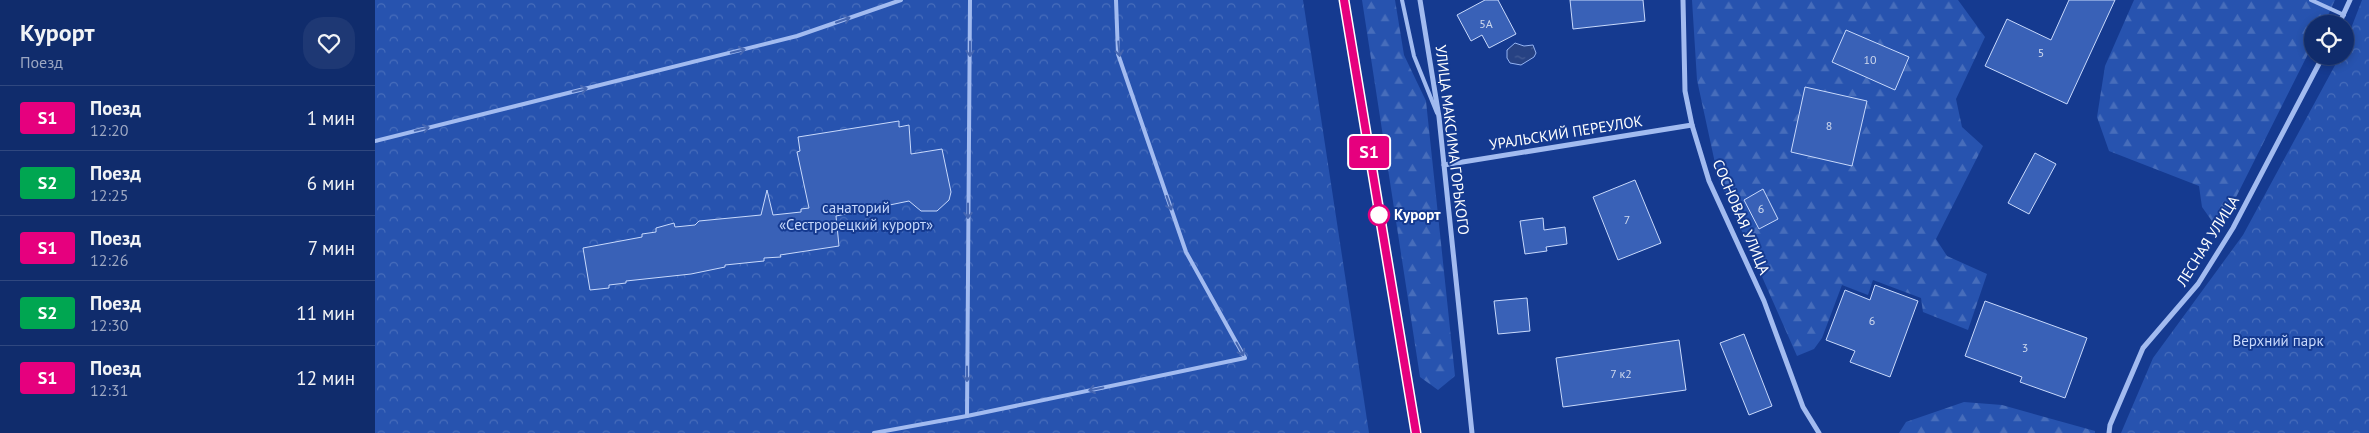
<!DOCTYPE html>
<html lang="ru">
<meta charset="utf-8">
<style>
body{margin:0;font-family:"PT Sans",sans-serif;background:#1e3874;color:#f1f3f6;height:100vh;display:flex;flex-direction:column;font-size:19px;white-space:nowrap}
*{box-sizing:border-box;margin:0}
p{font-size:16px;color:#9ca7c2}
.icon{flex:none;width:28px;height:28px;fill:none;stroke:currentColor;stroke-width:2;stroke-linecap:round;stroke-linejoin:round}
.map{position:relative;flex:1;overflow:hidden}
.sheet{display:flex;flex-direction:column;background:#102c6c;width:375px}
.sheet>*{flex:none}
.badge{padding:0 10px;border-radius:4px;font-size:18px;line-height:32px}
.buttons{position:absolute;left:1929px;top:15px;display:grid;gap:10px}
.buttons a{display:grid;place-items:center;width:50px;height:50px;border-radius:50%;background:#102c6c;box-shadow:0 2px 8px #0003,0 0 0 1px #30487f;font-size:25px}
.map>.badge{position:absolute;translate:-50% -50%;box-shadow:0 0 0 2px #fff}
.round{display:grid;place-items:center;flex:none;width:52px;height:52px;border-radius:20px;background:#1e3874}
.headline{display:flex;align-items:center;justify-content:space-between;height:85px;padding:0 20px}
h1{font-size:24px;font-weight:700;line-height:38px}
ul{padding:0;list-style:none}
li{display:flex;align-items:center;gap:15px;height:65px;padding:0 20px;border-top:1px solid #30487f}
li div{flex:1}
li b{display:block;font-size:19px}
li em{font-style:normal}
li .badge{min-width:55px;font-weight:700;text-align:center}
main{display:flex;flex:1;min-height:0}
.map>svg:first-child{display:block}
.forest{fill:url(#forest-firs)}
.park{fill:url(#park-crowns)}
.water{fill:url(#water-ripples);stroke:#94b3f3}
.building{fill:#3961b7;stroke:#c8d9fc}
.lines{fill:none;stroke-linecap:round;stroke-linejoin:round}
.lane{stroke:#a2bbf0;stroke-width:4}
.street{stroke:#a2bbf0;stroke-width:5}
.rail-casing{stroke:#fff;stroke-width:5.5}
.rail{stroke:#153a90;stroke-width:4;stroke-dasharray:11;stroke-linecap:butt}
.oneway{stroke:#4667b2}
.line-casing{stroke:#fff;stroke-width:11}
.line{stroke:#e6007e;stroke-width:8}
.stop-dot{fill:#fff;stroke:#e6007e;stroke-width:2.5}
.labels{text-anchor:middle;stroke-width:4;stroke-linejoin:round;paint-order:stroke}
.number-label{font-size:12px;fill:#ced8ed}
.street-label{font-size:15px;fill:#fff;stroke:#153a90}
.park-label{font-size:15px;fill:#c8d9fc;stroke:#153a90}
.stop-label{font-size:15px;font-weight:bold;fill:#fff;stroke:#153a90;text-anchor:start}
</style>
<main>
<section class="sheet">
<div class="headline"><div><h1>Курорт</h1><p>Поезд</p></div><a class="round"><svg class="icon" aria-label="heart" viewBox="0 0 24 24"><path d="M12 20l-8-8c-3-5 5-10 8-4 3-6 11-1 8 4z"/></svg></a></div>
<ul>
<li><span class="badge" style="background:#e6007e;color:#fff">S1</span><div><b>Поезд</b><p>12:20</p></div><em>1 мин</em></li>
<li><span class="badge" style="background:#00a651;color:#fff">S2</span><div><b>Поезд</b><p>12:25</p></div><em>6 мин</em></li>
<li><span class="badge" style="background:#e6007e;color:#fff">S1</span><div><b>Поезд</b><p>12:26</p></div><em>7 мин</em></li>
<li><span class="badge" style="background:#00a651;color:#fff">S2</span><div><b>Поезд</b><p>12:30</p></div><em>11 мин</em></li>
<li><span class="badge" style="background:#e6007e;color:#fff">S1</span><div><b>Поезд</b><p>12:31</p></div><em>12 мин</em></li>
</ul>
</section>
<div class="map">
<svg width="1994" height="433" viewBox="0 0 1994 433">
<defs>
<pattern id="forest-firs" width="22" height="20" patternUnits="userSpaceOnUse" patternTransform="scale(1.25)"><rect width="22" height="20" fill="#2753af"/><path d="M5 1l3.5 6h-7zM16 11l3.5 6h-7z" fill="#476dbb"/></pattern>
<pattern id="park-crowns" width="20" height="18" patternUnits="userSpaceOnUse" patternTransform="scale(1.25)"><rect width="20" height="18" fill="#2753af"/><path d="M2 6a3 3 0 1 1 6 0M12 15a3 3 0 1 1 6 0" fill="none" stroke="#476dbb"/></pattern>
<pattern id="water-ripples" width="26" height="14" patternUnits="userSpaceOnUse" patternTransform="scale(1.25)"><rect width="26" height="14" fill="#274283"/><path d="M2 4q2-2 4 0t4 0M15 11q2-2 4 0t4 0" fill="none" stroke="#475e96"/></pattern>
</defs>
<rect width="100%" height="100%" fill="#153a90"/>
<!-- forest -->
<g class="forest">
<polygon points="987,0 1020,0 1029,55 1051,101 1080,376 1063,390 1045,377"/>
<polygon points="1317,0 1583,0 1610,37 1581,99 1587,127 1608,146 1561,239 1572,256 1612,274 1593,330 1548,312 1546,298 1498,280 1493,295 1467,285 1447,338 1439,349 1422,356 1343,177 1322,80"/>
<polygon points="1759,0 1960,0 1949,24 1938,24 1937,46 1844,231 1827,207 1824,186 1734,151 1722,117 1730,66"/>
<polygon points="1589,402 1627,405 1720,431 1720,433 1524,433 1531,422"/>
</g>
<!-- park -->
<g class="park">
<polygon points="0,0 928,0 994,433 0,433"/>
<polygon points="1987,0 1994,0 1994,433 1746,433 1778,358 1868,235 1965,56 1970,56 1970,44"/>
</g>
<!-- water -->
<polygon class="water" points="1140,43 1149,46 1158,45 1161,53 1159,57 1146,65 1135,63 1132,58 1132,50"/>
<!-- building -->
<g class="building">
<polygon points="1110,0 1123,0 1141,34 1114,48 1107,35 1096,41 1082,15"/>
<polygon points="1195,0 1268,0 1270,21 1198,29"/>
<polygon points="1694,0 1740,0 1692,104 1610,66 1632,19 1676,40"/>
<polygon points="1471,30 1534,57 1520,90 1457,62"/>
<polygon points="1430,87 1492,101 1477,166 1416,152"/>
<polygon points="524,121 524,127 534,125 536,154 567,149 576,192 574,200 562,211 546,211 534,201 461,216 464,246 405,255 406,257 389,258 389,261 350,265 350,267 316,274 251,281 251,283 234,285 234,288 215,290 208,248 267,237 267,234 281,232 281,228 299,223 300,227 320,225 324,221 386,215 392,190 398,215 426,212 426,209 434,208 422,152 425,151 423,137"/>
<polygon points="1660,153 1681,164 1654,214 1633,203"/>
<polygon points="1260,180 1286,243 1243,260 1218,197"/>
<polygon points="1388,189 1403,219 1384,229 1369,200"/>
<polygon points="1168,218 1169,230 1190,227 1192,244 1171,247 1172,251 1150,254 1145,221"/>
<polygon points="1500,285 1543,301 1515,377 1475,362 1480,351 1451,340 1470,290 1495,300"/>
<polygon points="1152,298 1155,331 1123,334 1119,301"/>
<polygon points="1610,301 1712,338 1690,398 1645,382 1647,377 1590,356"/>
<polygon points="1369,334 1397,406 1374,415 1345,343"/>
<polygon points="1304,340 1311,390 1188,407 1181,358"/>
</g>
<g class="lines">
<!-- lane -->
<g class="lane">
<polyline points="1027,0 1039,56 1062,113"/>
<polyline points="1936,0 1969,15"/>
<polyline points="0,141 422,36 526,0"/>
<polyline points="592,416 595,0"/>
<polyline points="499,433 592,416 870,358 811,252 743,54 741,0"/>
</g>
<!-- street -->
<g class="street">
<polyline points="1045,0 1064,117 1097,433"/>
<polyline points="1308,0 1310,91 1317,125 1334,181 1389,301 1428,407 1444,433"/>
<polyline points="1964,24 1975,0"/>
<polyline points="1069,165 1317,125"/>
<polyline points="1734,433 1735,425 1768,348 1823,284 1858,228 1948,56"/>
</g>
<defs>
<polyline id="rail" points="969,0 1041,433"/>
</defs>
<!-- rail casing -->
<use href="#rail" class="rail-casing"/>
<!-- rail -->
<use href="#rail" class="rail"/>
</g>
<!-- one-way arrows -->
<defs><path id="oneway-shaft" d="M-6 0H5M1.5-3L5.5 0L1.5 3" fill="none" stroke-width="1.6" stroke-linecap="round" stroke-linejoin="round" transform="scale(1.25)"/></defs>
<g class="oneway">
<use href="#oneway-shaft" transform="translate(468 20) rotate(-19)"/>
<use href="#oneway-shaft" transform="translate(595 49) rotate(90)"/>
<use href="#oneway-shaft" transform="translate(744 49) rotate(84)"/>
<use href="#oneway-shaft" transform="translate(363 51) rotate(-14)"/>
<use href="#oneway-shaft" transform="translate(205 90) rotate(-14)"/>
<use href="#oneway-shaft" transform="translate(47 129) rotate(-14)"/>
<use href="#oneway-shaft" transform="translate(794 203) rotate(71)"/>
<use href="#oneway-shaft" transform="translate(593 211) rotate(90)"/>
<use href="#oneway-shaft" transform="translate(865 349) rotate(61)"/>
<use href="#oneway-shaft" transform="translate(592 374) rotate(90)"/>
<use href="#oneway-shaft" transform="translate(721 389) rotate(168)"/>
</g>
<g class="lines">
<defs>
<polyline id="line" points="969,0 1041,433"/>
</defs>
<!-- line casing -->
<use href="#line" class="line-casing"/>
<!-- line -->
<use href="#line" class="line"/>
</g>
<!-- markers -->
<circle class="stop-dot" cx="1004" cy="215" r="10"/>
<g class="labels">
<!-- number labels -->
<g class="number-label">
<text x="1111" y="28">5А</text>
<text x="1666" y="57">5</text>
<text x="1495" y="64">10</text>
<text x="1454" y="130">8</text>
<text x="1386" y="213">6</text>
<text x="1252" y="224">7</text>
<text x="1497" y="325">6</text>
<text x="1650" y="352">3</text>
<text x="1246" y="378">7 к2</text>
</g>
<!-- street labels -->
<g class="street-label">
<text transform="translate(1191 133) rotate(-9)" y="5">УРАЛЬСКИЙ ПЕРЕУЛОК</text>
<text transform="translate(1077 140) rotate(83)" y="5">УЛИЦА МАКСИМА ГОРЬКОГО</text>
<text transform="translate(1366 217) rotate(67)" y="5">СОСНОВАЯ УЛИЦА</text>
<text transform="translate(1833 241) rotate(-58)" y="5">ЛЕСНАЯ УЛИЦА</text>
</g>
<!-- park labels -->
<g class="park-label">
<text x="481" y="213">санаторий<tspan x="481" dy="17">«Сестрорецкий курорт»</tspan></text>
<text x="1903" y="346">Верхний парк</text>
</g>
<!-- stop labels -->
<g class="stop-label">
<text x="1019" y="220">Курорт</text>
</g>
</g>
</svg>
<div class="buttons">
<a><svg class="icon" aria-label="locate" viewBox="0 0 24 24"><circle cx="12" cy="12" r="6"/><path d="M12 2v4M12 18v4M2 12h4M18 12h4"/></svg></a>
</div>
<b class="badge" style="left:994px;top:152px;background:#e6007e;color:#fff">S1</b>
</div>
</main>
